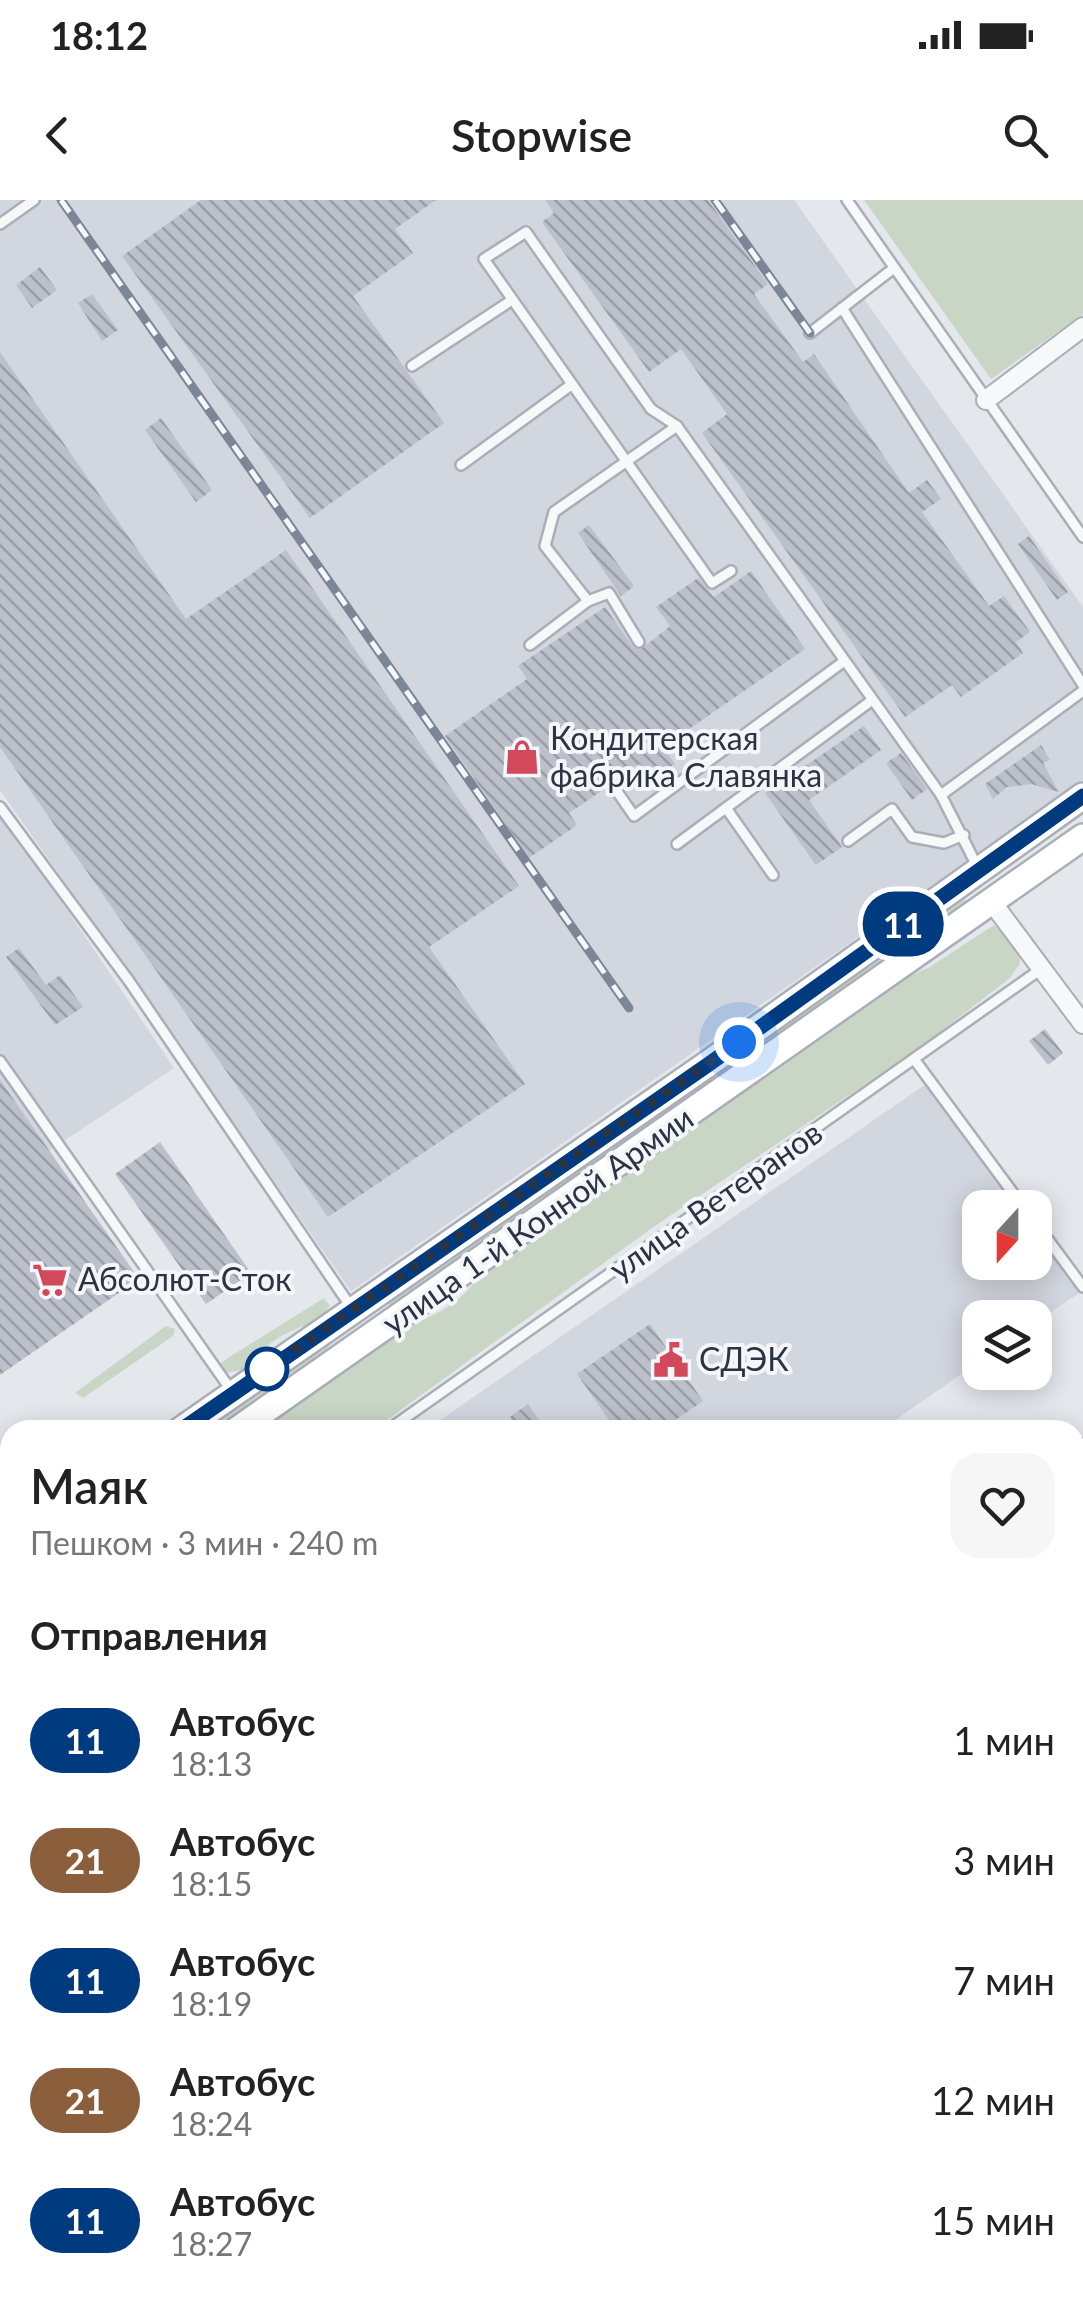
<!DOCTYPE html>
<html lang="ru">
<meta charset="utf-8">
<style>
body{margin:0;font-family:Lato,sans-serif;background:#f6f6f6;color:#222;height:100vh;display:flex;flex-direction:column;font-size:38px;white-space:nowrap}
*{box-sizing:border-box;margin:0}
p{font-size:32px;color:#767676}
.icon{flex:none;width:55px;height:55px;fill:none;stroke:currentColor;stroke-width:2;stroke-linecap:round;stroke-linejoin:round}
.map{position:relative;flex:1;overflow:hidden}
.side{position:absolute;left:0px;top:1220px;width:1085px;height:882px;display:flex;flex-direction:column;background:#fff;border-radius:30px 30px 0 0;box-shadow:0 5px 25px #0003}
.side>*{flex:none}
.badge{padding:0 20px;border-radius:32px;font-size:35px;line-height:65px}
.needle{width:65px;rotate:201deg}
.controls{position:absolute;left:962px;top:990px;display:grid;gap:20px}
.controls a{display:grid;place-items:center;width:90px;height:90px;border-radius:20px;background:#fff;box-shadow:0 5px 25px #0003;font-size:50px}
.you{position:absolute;width:50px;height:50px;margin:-25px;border:8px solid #fff;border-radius:50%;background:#1a73e8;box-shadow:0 0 0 15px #1a73e833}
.map>.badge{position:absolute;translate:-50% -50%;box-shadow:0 0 0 5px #fff}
h2{padding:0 30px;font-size:38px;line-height:90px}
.round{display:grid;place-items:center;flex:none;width:105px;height:105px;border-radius:30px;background:#f6f6f6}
.headline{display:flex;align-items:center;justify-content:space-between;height:170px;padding:0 30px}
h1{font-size:48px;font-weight:600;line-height:75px}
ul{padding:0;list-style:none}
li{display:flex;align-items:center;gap:30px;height:120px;padding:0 30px}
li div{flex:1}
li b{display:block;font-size:38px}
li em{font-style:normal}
li .badge{min-width:110px;font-weight:700;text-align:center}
.status{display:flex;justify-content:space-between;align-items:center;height:70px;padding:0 50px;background:#fff;direction:ltr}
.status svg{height:28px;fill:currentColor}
header{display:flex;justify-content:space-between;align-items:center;height:130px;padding:0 30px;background:#fff;font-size:45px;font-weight:600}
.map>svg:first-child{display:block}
.built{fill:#d2d6de}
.green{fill:#c9d6c5}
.building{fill:url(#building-back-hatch)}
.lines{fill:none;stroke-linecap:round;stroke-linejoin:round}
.lane-casing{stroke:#a9aeb7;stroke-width:14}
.street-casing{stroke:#a9aeb7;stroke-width:22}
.secondary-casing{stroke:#a9aeb7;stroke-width:30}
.lane{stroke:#f7f8fa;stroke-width:9}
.street{stroke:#f7f8fa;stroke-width:18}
.secondary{stroke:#fff;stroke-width:25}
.rail-casing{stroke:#7d8696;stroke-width:9}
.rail{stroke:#f4f6f9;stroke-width:5;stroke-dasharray:15;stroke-linecap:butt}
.line-casing{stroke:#fff;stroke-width:22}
.line{stroke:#003b80;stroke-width:15}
.walk{stroke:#2b3445;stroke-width:10;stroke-dasharray:0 18}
.stop-dot{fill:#fff;stroke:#003b80;stroke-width:5}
.labels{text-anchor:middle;stroke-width:8;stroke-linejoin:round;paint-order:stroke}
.poi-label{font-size:32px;fill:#2b3445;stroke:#f4f6f9;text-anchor:start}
.street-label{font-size:32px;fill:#2b3445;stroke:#f4f6f9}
</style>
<div class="status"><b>18:12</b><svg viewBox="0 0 49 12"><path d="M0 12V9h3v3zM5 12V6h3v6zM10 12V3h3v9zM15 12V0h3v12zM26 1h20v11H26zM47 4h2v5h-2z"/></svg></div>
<header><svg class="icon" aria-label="back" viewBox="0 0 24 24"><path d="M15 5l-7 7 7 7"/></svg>Stopwise<svg class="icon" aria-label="search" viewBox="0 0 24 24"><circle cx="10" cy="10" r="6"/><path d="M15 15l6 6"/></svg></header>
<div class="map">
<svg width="1083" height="2101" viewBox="0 0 1083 2101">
<defs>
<pattern id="building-back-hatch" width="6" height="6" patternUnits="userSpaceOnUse" patternTransform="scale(2.5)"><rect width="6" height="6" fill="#bbc0ca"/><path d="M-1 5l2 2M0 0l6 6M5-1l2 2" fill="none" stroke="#989da6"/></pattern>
</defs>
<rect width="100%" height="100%" fill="#e4e7ec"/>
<!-- built -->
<g class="built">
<polygon points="0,0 794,0 1083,407 1083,580 351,1091 0,590"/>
<polygon points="0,611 174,868 0,983"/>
<polygon points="926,884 1019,1007 980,1008 980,1062 1035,1062 1035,1029 1082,1091 1035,1123 1035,1118 980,1118 980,1161 881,1230 426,1230"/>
<polygon points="10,1519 10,1831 0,1838 0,1526"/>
</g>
<!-- green -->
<g class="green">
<polygon points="864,0 1083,0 1083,114 991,179"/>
<polygon points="963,696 967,703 962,708 389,1106 389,1101"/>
<path d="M994 725 1020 750V763L1010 778 919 848 652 1028 373 1230H259L410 1124C441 1114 462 1101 481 1074L898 781 930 767Z"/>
<path d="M324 1098 330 1106 315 1124C294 1125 255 1149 248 1169L225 1173 221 1163 231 1156Z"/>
<polygon points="166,1126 175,1129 173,1136 83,1198 75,1193"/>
<polygon points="324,1144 331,1148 323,1157 216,1230 200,1230"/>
</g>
<!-- building -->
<g class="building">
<polygon points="201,0 436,0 395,29 413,53 353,96 444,223 310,318 122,56"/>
<polygon points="545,0 708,0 768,84 754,94 803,162 814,154 909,293 927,280 941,299 922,312 989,406 1004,396 1030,432 1016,442 1023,453 961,497 952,485 905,517 702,233 727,214 681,149 649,172 542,22 554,13"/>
<polygon points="40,67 57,90 32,108 16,85"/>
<polygon points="92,94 118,130 102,141 78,103"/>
<polygon points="0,152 186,419 286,350 519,686 429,747 525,884 328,1017 0,547"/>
<polygon points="161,218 212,290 196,302 145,230"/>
<polygon points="589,325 634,386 621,396 578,333"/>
<polygon points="1029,336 1068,392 1057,400 1018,344"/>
<polygon points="751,371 805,449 663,547 675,564 650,580 640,564 609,581 606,588 569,613 577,625 529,658 445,536 527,479 518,466 605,407 633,447 640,450 670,426 656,407 698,378 714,397"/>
<polygon points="864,526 881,550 809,600 842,647 816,665 765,593"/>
<polygon points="1041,545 1050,560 1043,563 1059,592 1031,584 1007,587 993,599 985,584"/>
<polygon points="901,553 927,589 912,600 886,563"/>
<polygon points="19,748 46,785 60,775 83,807 55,825 6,757"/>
<polygon points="1045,829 1063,853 1048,865 1029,841"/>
<polygon points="0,880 139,1079 0,1175"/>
<polygon points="160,942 251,1073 206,1104 115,974"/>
<polygon points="650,1124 703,1201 661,1230 616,1230 577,1174"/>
<polygon points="528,1204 545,1230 518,1230 510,1217"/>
</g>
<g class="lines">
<defs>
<g id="lane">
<polyline points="847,0 1083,337"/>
<polyline points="0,24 34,0"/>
<polyline points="842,108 1083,485"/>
<polyline points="810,133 894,68"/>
<polyline points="412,166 512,100"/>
<polyline points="461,265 571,185"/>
<polyline points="731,371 712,383 484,59 526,32 651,209 677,226 941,595 978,668"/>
<polyline points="639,442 609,393 588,401 545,346 554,312 677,226"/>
<polyline points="530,445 588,401"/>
<polyline points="614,587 634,616 843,462"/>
<polyline points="941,595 1083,491"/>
<polyline points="0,607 129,781 351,1107"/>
<polyline points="726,608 773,675"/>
<polyline points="848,641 892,609 912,637 944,643 964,635"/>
<polyline points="677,644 871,501"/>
<polyline points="914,859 1024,1008"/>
<polyline points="0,861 231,1190"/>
<polyline points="1035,1022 1083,1087"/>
<polyline points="388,1230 1041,769"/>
<polyline points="0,1501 10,1494"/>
<polyline points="0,1697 10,1710"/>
<polyline points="0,1809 10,1802"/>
</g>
<g id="street">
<polyline points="986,200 1083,127"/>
<polyline points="991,701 1083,824"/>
<polyline points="1075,1253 1083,1248"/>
<polyline points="1075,1545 1083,1540"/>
<polyline points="1075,1839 1083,1833"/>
<polyline points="0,2000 10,1993"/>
<polyline points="721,2092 727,2101"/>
<polyline points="271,2101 283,2092"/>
<polyline points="692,2101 704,2092"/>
</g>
<g id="secondary">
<polyline points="181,1230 709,863 1083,596"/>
<polyline points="237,1230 1083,637"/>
<polyline points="0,1357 10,1350"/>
<polyline points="0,1398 10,1391"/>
</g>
</defs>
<!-- lane casing -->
<use href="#lane" class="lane-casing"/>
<!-- street casing -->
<use href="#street" class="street-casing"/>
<!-- secondary casing -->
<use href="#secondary" class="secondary-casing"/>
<!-- lane -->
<use href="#lane" class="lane"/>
<!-- street -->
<use href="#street" class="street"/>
<!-- secondary -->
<use href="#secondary" class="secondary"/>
<defs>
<g id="rail">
<polyline points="61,0 629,808"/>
<polyline points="715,0 810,133"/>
</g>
</defs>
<!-- rail casing -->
<use href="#rail" class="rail-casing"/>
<!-- rail -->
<use href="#rail" class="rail"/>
</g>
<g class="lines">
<defs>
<polyline id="line" points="181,1230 709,864 1083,596"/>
</defs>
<!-- line casing -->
<use href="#line" class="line-casing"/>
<!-- line -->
<use href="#line" class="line"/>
<!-- walk -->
<polyline class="walk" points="267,1169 739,842"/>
</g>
<!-- icons -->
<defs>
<symbol id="shop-bare" viewBox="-9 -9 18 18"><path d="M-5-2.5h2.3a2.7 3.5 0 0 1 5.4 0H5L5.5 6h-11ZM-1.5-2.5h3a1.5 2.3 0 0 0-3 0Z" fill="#d1495b" stroke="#f4f6f9" stroke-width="2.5" paint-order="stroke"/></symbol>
<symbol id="supermarket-bare" viewBox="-9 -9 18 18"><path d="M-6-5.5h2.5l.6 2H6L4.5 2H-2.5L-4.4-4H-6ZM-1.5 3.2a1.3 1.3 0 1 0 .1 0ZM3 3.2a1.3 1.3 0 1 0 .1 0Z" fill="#d1495b" stroke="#f4f6f9" stroke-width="2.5" paint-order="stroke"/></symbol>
<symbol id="civic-bare" viewBox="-9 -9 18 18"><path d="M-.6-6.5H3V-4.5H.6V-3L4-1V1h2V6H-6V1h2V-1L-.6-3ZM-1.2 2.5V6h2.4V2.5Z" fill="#d1495b" stroke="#f4f6f9" stroke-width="2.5" paint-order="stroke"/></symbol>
</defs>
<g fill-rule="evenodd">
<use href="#shop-bare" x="497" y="532" width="50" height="50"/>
<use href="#supermarket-bare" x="25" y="1055" width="50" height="50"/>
<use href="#civic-bare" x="646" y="1135" width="50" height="50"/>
</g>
<!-- markers -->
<circle class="stop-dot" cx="267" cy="1169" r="20"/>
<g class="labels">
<!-- poi labels -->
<g class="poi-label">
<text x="550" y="550">Кондитерская<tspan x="550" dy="37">фабрика Славянка</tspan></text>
<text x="78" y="1091">Абсолют-Сток</text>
<text x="699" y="1171">СДЭК</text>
</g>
<!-- street labels -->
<g class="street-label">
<text transform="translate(716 1001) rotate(-35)" y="11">улица Ветеранов</text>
<text transform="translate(538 1021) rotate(-35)" y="11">улица 1-й Конной Армии</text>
</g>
</g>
</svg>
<div class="controls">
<a><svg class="needle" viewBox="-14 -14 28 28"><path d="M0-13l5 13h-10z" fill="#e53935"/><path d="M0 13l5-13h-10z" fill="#767676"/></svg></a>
<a><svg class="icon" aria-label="layers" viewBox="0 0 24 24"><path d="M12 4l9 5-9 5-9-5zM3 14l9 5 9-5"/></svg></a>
</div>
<div class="you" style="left:739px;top:842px"></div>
<b class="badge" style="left:903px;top:724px;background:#003b80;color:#fff">11</b>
<section class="side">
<div class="headline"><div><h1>Маяк</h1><p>Пешком · 3 мин · 240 m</p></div><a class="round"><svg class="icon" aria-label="heart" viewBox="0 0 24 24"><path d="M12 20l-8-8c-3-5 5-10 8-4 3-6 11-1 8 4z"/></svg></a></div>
<h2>Отправления</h2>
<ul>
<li><span class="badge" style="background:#003b80;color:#fff">11</span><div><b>Автобус</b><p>18:13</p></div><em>1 мин</em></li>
<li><span class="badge" style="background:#8b5e3c;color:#fff">21</span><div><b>Автобус</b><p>18:15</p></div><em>3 мин</em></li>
<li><span class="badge" style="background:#003b80;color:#fff">11</span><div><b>Автобус</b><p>18:19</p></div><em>7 мин</em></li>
<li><span class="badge" style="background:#8b5e3c;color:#fff">21</span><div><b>Автобус</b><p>18:24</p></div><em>12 мин</em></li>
<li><span class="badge" style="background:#003b80;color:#fff">11</span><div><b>Автобус</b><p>18:27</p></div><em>15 мин</em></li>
</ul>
</section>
</div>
